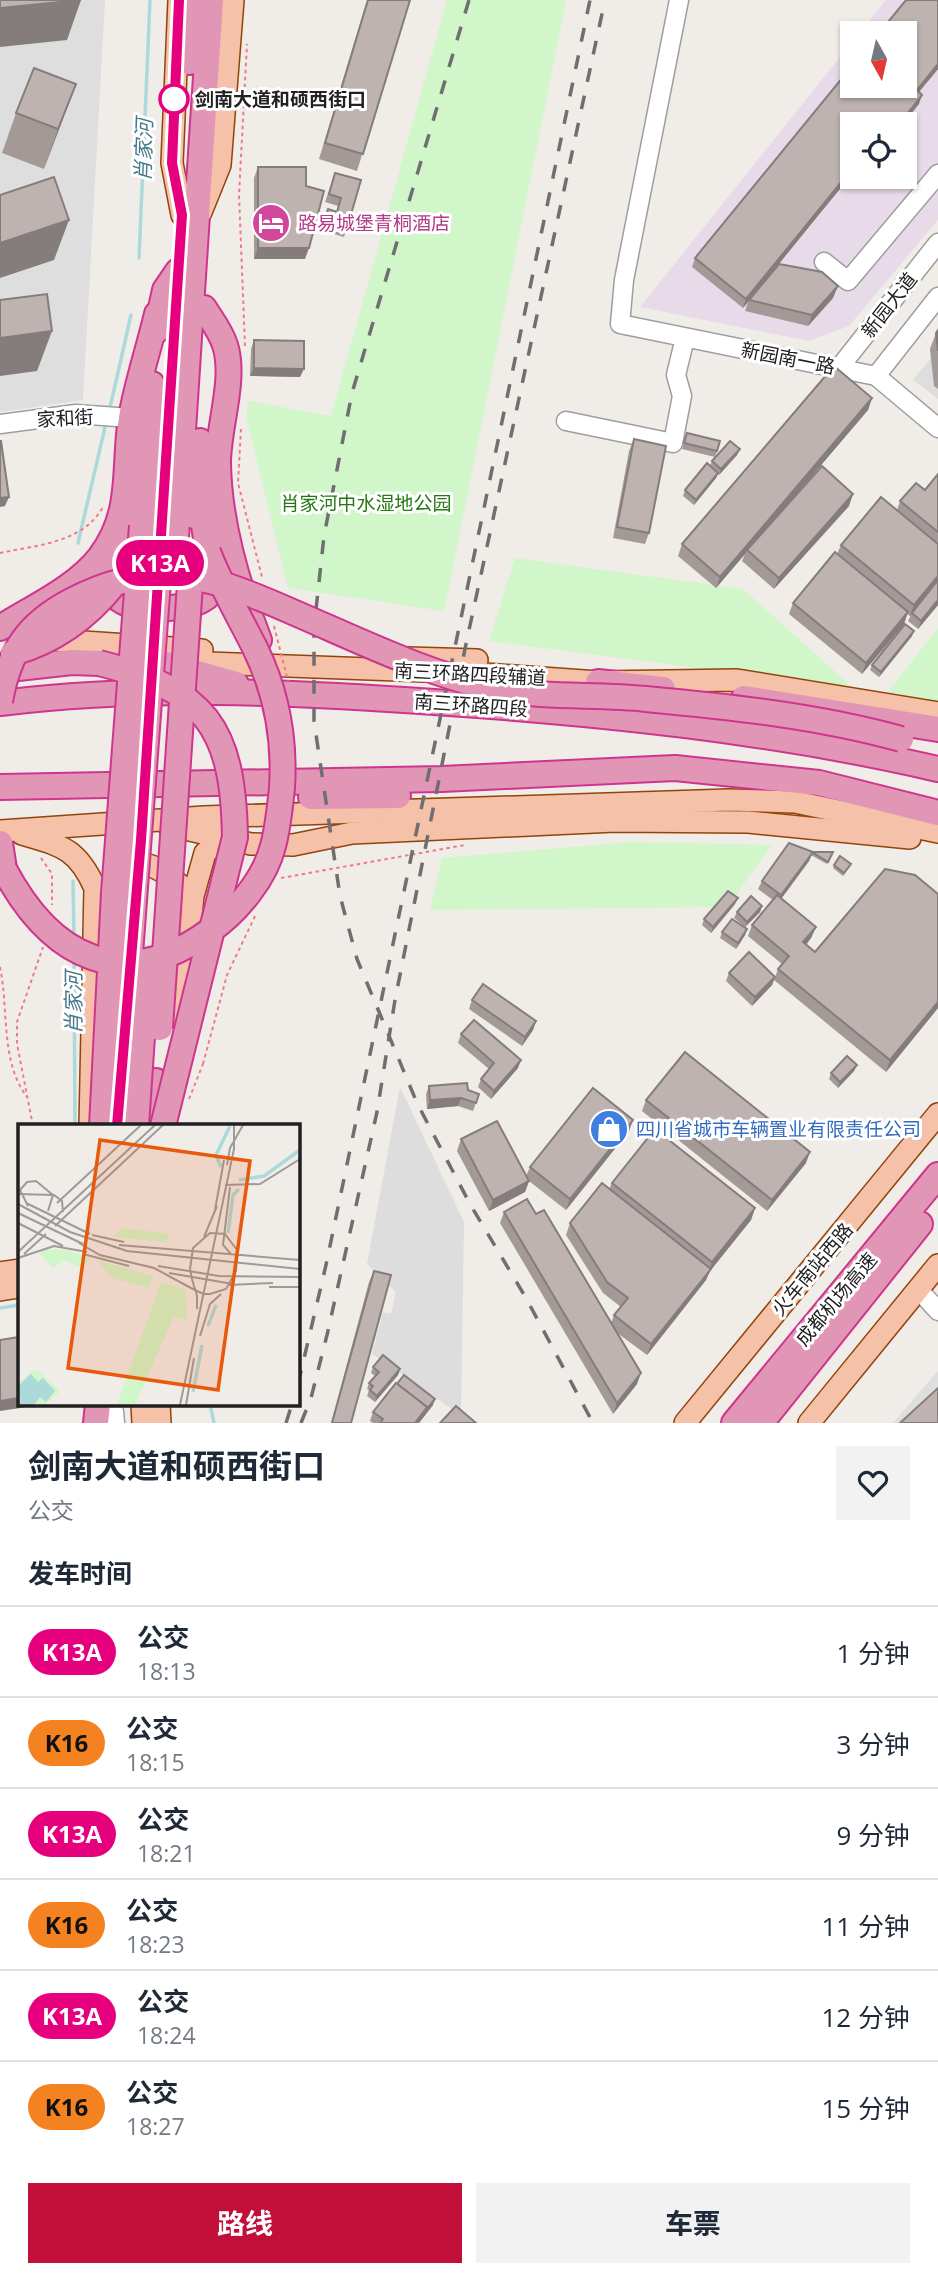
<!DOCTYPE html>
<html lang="zh">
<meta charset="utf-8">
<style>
body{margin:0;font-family:"Open Sans","Noto Sans SC",sans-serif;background:#f2f2f3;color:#1f2937;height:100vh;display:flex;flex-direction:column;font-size:26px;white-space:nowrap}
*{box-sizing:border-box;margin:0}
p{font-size:23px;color:#747a83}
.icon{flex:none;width:38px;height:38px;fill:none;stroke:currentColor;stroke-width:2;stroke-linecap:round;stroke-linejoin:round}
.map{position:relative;height:1423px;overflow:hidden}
.panel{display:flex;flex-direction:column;background:#fff;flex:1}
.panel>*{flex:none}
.badge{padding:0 14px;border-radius:23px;font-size:24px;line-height:46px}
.needle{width:46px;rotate:172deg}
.fabs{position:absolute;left:840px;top:21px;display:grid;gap:14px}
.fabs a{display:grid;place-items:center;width:77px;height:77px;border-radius:0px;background:#fff;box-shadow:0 2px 5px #0004;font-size:35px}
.map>.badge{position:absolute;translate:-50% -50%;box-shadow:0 0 0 4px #fff}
h2{padding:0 28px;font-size:26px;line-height:63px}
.round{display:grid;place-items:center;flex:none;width:74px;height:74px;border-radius:0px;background:#f2f2f3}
.headline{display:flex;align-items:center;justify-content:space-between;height:119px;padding:0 28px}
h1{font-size:33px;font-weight:700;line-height:52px}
.button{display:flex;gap:14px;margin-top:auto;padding:14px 28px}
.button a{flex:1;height:80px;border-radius:0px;background:#c20f3a;color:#fff;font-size:28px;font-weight:700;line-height:80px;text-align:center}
.button a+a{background:#f2f2f3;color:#1f2937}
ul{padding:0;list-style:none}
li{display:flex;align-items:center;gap:21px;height:91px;padding:0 28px;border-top:2px solid #e0e1e3}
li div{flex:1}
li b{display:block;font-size:26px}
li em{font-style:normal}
li .badge{min-width:77px;font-weight:700;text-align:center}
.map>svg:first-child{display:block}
.residential{fill:#dfdede}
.industrial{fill:#e8dbe9;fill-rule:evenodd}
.park{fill:#d1f6c9}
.parking{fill:#ddd}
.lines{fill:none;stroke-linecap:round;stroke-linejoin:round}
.stream{stroke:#acdada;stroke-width:3.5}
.minor-casing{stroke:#9e9e9e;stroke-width:21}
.major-casing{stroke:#92450b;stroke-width:24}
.highway-casing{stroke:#cf358e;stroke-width:28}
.path{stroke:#f07a8a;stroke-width:2;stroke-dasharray:3.5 3.5;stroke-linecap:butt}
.minor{stroke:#fff;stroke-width:18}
.major{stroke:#f5c1a8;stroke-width:21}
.highway{stroke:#e196b6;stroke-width:24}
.rail{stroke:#6f6f6f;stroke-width:3.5;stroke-dasharray:14 14;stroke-linecap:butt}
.highway-bridge-casing{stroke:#cf358e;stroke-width:28;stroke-linecap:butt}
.path-bridge{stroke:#f07a8a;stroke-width:2;stroke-dasharray:3.5 3.5;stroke-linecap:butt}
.highway-bridge{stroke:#e196b6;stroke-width:24}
.wall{fill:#a39a98}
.shaded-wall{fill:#857d7c}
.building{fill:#beb3b1;stroke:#857d7c;stroke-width:2}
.line-casing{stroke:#fff;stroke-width:16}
.line{stroke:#e6007e;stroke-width:10}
.stop-dot{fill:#fff;stroke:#e6007e;stroke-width:3.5}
.labels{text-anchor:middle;stroke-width:6;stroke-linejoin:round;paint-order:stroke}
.stop-label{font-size:19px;font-weight:bold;fill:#212121;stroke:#fff;text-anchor:start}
.hotel-label{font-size:19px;fill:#b23c85;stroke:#fff;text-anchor:start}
.street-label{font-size:19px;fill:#212121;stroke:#fff}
.park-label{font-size:19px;fill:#247914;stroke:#fff}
.shop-label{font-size:19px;fill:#366cbe;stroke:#fff;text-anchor:start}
.water-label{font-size:21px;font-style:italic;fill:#467a8b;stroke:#fff}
.inset-river{fill:none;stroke:#acdada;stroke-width:3.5}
.inset-road{fill:none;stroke:#9d9b98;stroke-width:2}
.view{fill:#e8590c;fill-opacity:0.15;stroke:#e8590c;stroke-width:3.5}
.inset-edge{fill:none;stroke:#212121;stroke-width:3.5}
</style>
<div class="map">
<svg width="938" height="1423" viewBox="0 0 938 1423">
<rect width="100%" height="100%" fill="#f0ece8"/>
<!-- residential -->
<g class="residential">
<polygon points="0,0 105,0 83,400 0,412"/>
<polygon points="938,349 938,399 913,380"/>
<polygon points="938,1371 938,1423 893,1423"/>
</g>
<!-- industrial -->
<path class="industrial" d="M886 0H938V220L849 326 809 341 640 307 852 42V86H905V33H859ZM852 124H905V177H852Z"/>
<!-- park -->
<g class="park">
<polygon points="447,0 566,0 444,611 288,588 246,417 248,401 331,416"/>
<polygon points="515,558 743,589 853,688 489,641"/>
<polygon points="938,628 938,702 888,692"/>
<polygon points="630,842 772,845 727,907 430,910 442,858"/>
</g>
<!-- parking -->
<polygon class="parking" points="400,1087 464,1222 461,1415 372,1354 383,1312 391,1314 396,1292 367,1264"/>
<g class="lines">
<!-- stream -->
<g class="stream">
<polyline points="139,258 150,0"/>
<polyline points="109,412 131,315"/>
<polyline points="78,543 106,423"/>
<polyline points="73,881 74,938"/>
<polyline points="74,960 75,1126"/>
<polyline points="0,1308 19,1305"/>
<polyline points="210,1404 214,1423"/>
</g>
<defs>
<g id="minor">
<polyline points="679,0 624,280 620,324 876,376 938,428"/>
<polyline points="824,262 848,281 938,174"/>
<polyline points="839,368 938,243"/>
<polyline points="876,376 938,297"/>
<polyline points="566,421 673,443 682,396 676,375 685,338"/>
<polyline points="0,424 76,414 131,418"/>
<polyline points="918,1289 938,1311"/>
<polyline points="114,1411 115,1423"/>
</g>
<g id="major">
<polyline points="179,0 172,163 182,215"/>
<polyline points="201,212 220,165 233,0"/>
<polyline points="39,639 202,650"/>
<polyline points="408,658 477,660"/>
<polyline points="181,662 425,671"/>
<polyline points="457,672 598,682 737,680 938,713"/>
<polyline points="168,825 251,844 293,845 352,833 615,821 748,822 910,838"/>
<polyline points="0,831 204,817 729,800 795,802 938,832"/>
<path d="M22 834C62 846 77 848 95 888L90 1126"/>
<path d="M123 869C144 855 165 872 181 886"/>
<polyline points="181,1019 193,896 205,853 222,838"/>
<polyline points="0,1273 19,1270"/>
<polyline points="0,1290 19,1287"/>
<polyline points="142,1404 143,1423"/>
<polyline points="159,1404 160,1423"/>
<polyline points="685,1423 938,1114"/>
<polyline points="809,1423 938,1265"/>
</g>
<g id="highway">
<polyline points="190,62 194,0"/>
<path d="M204 308C211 319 221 332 225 345 236 379 218 427 218 463 219 523 237 584 259 640"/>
<polyline points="156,331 165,290 178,271"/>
<polyline points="200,498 208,552"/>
<polyline points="195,516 200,441"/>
<polyline points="133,545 142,526 152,384"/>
<polyline points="174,568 211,0"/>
<path d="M109 570 108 585C112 591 116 598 122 601 140 612 184 610 202 600 216 592 221 578 224 564"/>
<path d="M0 628C33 607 76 588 100 557 134 512 123 469 131 418 137 383 149 348 157 314"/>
<polyline points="159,662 236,684"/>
<polyline points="0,670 72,662 99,663"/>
<polyline points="598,682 663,689"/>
<polyline points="744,698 938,729"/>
<path d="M0 703C144 685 290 692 434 702 602 713 774 731 938 769"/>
<polyline points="0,787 442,779 675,768 819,783 938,813"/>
<polyline points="311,797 398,796"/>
<polyline points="0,843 4,869"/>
<polyline points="156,1081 160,1126"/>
<polyline points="96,1423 98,1404"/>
<polyline points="734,1423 938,1175"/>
<polyline points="761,1423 920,1224"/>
</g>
</defs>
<!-- minor casing -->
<use href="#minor" class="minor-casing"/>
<!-- major casing -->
<use href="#major" class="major-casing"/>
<!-- highway casing -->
<use href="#highway" class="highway-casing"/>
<!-- path -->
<g class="path">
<polyline points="245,346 239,195 247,44"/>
<polyline points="241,429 238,483 262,577"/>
<path d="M0 553C37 545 83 543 103 507"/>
<polyline points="41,858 52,874 52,905"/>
<polyline points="281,878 465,845"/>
<path d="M0 967C9 1010 0 1061 27 1097"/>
<polyline points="189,1099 203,1064"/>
<polyline points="33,1126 17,1044 17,1022 43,947"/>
</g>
<!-- minor -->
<use href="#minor" class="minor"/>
<!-- major -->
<use href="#major" class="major"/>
<!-- highway -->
<use href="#highway" class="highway"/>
<!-- rail -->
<g class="rail">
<polyline points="469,0 352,393 324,536 314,628 314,721 340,896 357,959 417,1103 470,1204 526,1298 593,1423"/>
<polyline points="298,1384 326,1265 590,0"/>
<polyline points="286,1423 292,1404"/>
<polyline points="301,1423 311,1398 327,1335 377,1112 395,1000 466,644 605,0"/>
</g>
<defs>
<g id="highway-bridge">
<path d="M13 653C55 641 87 618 114 584"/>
<path d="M99 663C206 690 233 727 235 837L163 1126"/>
<path d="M0 701C9 651 28 623 73 600 102 585 131 576 164 575 208 574 256 596 295 613 358 640 431 676 498 689 546 698 597 694 646 699 732 707 818 716 901 739"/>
<path d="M4 869C51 958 124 995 211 930 238 911 265 878 273 846 278 828 280 806 282 788 285 740 276 691 255 648 239 616 221 586 208 552"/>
<polyline points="160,1028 191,569"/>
<polyline points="120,1087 159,568"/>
<polyline points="102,1126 114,893 142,526"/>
<polyline points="136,1126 147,962"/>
</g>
</defs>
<!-- highway-bridge casing -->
<use href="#highway-bridge" class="highway-bridge-casing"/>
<!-- path-bridge -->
<g class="path-bridge">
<polyline points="274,626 288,681"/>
<polyline points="203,1064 227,975 256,914"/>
</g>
<!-- highway-bridge -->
<use href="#highway-bridge" class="highway-bridge"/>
</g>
<!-- wall -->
<g class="wall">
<polygon points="367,0 410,0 357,171 319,159"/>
<polygon points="938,0 938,69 919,92 919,104 852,124 852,174 776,267 833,298 808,326 745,311 748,302 743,308 692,267 695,258"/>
<polygon points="16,113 61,124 44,169 2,153"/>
<polygon points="258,167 306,186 305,259 254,259 254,178"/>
<polygon points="335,173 361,180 344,237 321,230 328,209 337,211 338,206 325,202"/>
<polygon points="938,330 938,389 934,386 930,349 936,333"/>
<polygon points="254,340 300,377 250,376 251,349"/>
<polygon points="872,398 868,410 791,500 849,506 774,589 742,561 745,554 716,588 678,556 682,544"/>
<polygon points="687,433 717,451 715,457 682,449"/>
<polygon points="634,439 649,533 645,544 613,538 629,451"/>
<polygon points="740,449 737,455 719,475 718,473 716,478 694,505 683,496 685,490 710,466 712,461"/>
<polygon points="938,474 938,605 918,629 908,621 911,615 910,616 907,614 904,624 862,674 789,614 793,603 837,554 841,545 897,510 900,501 925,490"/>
<polygon points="914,631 912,636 879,677 870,670 872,665"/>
<polygon points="813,852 833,852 827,864 811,855 809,861 781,899 816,927 811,938 806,945 815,952 938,1008 886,1072 774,980 778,969 782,964 748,936 752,925 773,900 758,889 762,881"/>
<polygon points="834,865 850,866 843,876 833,868"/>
<polygon points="735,904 711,933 702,925 704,919"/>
<polygon points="762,906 760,912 745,927 734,918 737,912"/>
<polygon points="747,929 745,935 736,949 720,938 722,932"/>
<polygon points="729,973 775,977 772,985 752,1006 726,981"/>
<polygon points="472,1000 536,1021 533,1030 522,1046 469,1009"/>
<polygon points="461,1034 518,1068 491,1099 478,1087 481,1079 489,1069 458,1043"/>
<polygon points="857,1065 854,1071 838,1088 829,1079 831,1073"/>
<polygon points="429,1086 468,1090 479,1094 473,1111 458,1106 427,1109 426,1094"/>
<polygon points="646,1100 806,1163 767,1211 642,1111"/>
<polygon points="629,1131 566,1210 529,1181 525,1192 489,1211 457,1151 461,1139 526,1176 530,1167"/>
<polygon points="612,1183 755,1208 751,1220 710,1271 706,1280 647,1355 616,1332 637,1384 613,1414 500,1223 504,1212 536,1214 611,1323 614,1315 621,1307 603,1293 566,1235 570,1223 609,1189"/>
<polygon points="374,1271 351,1423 331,1423 369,1282"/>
<polygon points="373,1367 400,1369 398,1375 375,1402 367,1396 369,1390 367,1389 369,1383 375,1376 371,1373"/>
<polygon points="433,1405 419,1423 373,1423 370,1421 373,1412"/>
</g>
<!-- shaded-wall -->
<g class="shaded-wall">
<polygon points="81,0 67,40 0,47 0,8"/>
<polygon points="938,64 938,69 913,99 917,90"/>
<polygon points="76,84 61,124 44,169 58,129"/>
<polygon points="922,95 919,104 903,124 899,124"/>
<polygon points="852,169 852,174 743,308 746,299"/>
<polygon points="69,220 54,260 0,278 0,243"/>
<polygon points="258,248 309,248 305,259 254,259"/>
<polygon points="838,286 833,298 808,326 812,315"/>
<polygon points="52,331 37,371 0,376 0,338"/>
<polygon points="254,368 304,369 300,377 250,376"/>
<polygon points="872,398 868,410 748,551 747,550 745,554 716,588 720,577"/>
<polygon points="740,449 737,455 719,475 721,469"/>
<polygon points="718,473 716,478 694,505 696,500"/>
<polygon points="853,494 849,506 774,589 779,578"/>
<polygon points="9,497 5,506 0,507 0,498"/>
<polygon points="938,576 938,582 910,616 914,605"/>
<polygon points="938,600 938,605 918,629 921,621"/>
<polygon points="908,612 904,624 862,674 866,663"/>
<polygon points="914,631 912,636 879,677 881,672"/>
<polygon points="813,852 809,861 778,903 781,895"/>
<polygon points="738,898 735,904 711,933 713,927"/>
<polygon points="762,906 760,912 745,927 747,922"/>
<polygon points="816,927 811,938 799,954 803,942"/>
<polygon points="747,929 745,935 736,949 738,943"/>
<polygon points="775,977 772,985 752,1006 755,997"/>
<polygon points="938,1002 938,1008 886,1072 890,1060"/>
<polygon points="536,1021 533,1030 522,1046 525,1037"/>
<polygon points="521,1060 518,1068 491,1099 494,1091"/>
<polygon points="857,1065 854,1071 838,1088 840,1082"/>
<polygon points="461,1098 458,1106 427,1109 430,1100"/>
<polygon points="633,1120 629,1131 566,1210 570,1199"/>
<polygon points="810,1152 806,1163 767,1211 772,1200"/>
<polygon points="529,1181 525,1192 489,1211 493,1200"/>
<polygon points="755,1208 751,1220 710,1271 706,1280 647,1355 651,1344 709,1271 712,1262"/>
<polygon points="400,1369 398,1375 375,1402 377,1396"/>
<polygon points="641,1373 637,1384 613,1414 617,1403"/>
<polygon points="19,1398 19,1404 29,1404 27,1407 0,1411 0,1401"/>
<polygon points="435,1399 433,1405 419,1423 415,1423"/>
</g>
<!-- building -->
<g class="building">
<polygon points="0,0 81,0 0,8"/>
<polygon points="368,0 410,0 363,154 325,143"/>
<polygon points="906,0 938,0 938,64 917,90 922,95 899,124 852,124 852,169 746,299 695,258 852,66 852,86 905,86 905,33 879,33"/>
<polygon points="34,68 76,84 58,129 16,113"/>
<polygon points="258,167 306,167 306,186 324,191 309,248 258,248"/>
<polygon points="335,173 361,180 347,228 324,222 328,209 337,212 341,198 329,194"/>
<polygon points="54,177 69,220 0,243 0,195"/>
<polygon points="779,264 822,272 838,286 812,315 749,300"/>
<polygon points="47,294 52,331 0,338 0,300"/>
<polygon points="938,330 938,351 936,333"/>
<polygon points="254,340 304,341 304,369 254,368"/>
<polygon points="834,366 872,398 720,577 682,544"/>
<polygon points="687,433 720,441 717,451 684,443"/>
<polygon points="634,439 666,446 649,533 617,527"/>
<polygon points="0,441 1,441 9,497 0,498"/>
<polygon points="730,441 740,449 721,469 712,461"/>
<polygon points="707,463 718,473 696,500 685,490"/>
<polygon points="822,466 853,494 779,578 747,550"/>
<polygon points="938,474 938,532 900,501 916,483 925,490"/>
<polygon points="881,497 938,544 938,576 914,605 841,545"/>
<polygon points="835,552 908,612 866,663 793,603"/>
<polygon points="938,580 938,600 921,621 912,613"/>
<polygon points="905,624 914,631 881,672 872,665"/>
<polygon points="789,843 813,852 781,895 762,881"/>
<polygon points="812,852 833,852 828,862"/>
<polygon points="840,856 851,864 844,873 834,865"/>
<polygon points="885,869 915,875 938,894 938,1002 890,1060 778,969 789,956 752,925 777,895 816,927 803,942 815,952"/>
<polygon points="728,891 738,898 713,927 704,919"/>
<polygon points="751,896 762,906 747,922 737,912"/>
<polygon points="732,919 747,929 738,943 722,932"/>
<polygon points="749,952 775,977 755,997 729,973"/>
<polygon points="483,984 536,1021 525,1037 472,1000"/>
<polygon points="474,1020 521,1060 494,1091 481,1079 494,1063 461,1034"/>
<polygon points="685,1052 810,1152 772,1200 646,1100"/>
<polygon points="847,1056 857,1065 840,1082 831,1073"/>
<polygon points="467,1083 468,1090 479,1094 476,1103 461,1098 430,1100 429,1086"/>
<polygon points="593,1088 633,1120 570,1199 530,1167"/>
<polygon points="497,1121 529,1181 493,1200 461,1139"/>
<polygon points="655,1129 755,1208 712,1262 612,1183"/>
<polygon points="602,1183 711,1269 651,1344 614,1315 628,1298 607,1282 570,1223"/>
<polygon points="527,1199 536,1214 544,1210 641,1373 617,1403 504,1212"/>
<polygon points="374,1271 391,1275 351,1423 332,1423"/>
<polygon points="19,1337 19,1398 0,1401 0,1340"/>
<polygon points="383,1355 400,1369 377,1396 370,1390 373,1386 369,1383 379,1372 373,1367"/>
<polygon points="404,1375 435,1399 426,1410 427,1407 397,1384"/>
<polygon points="396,1383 427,1407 415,1423 380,1423 383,1419 373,1412"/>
<polygon points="938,1388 938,1423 900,1423"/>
<polygon points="456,1406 476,1423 440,1423"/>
</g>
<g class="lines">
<defs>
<polyline id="line" points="117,1126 141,840 182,215 172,163 179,0"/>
</defs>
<!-- line casing -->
<use href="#line" class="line-casing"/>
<!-- line -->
<use href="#line" class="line"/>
</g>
<!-- icons -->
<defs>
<symbol id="hotel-disc" viewBox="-11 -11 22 22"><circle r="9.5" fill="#d1479c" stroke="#fff"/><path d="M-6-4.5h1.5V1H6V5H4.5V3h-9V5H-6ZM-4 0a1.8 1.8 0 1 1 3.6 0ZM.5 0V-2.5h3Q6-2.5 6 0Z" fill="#fff"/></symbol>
<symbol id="shop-disc" viewBox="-11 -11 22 22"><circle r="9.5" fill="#3f7fe0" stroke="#fff"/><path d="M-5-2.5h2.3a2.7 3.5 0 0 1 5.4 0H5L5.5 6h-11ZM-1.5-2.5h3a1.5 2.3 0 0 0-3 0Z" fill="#fff"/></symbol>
</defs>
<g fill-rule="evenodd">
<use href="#hotel-disc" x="249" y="201" width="44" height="44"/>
<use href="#shop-disc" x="587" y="1107" width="44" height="44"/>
</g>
<!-- markers -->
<circle class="stop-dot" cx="174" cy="99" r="14"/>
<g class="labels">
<!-- stop labels -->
<g class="stop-label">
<text x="195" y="106">剑南大道和硕西街口</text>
</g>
<!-- hotel labels -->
<g class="hotel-label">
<text x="298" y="230">路易城堡青桐酒店</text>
</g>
<!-- street labels -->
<g class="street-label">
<text transform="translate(889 305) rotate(-52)" y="7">新园大道</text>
<text transform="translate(788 358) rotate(11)" y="7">新园南一路</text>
<text transform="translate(65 418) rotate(-3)" y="7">家和街</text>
<text transform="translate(470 674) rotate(3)" y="7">南三环路四段辅道</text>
<text transform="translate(471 705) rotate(4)" y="7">南三环路四段</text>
<text transform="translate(812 1269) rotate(-50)" y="7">火车南站西路</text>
<text transform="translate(836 1299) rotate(-50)" y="7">成都机场高速</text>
</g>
<!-- park labels -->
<g class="park-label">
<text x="366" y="510">肖家河中水湿地公园</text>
</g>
<!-- shop labels -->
<g class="shop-label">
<text x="636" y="1136">四川省城市车辆置业有限责任公司</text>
</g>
<!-- water labels -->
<g class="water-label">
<text transform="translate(144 150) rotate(-88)" y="7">肖家河</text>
<text transform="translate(74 1003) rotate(-90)" y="7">肖家河</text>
</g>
</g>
<!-- overview -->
<g transform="translate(18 1124)">
<rect width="282" height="282" fill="#f0ece8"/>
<path d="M104 104 152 110 148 118 95 113ZM27 125 49 126 73 135 63 144 46 136 35 144 21 129ZM79 136 136 152 130 164 94 154ZM143 158 167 165 169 196 156 192 117 281H99ZM14 247H21L42 267 27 281H0V260Z" fill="#d1f6c9"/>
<path d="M13 250 20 258 25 254 37 267 28 278 22 273 16 281H0V262Z" fill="#acdada"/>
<path class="inset-river" d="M203 43 198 31 212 2M221 56 246 52 282 26M210 109 215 71 221 65M190 202 198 181M175 268 184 221"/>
<path class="inset-road" d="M209 41 212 24 225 1M207 61 242 60 282 35M212 63 205 121 213 130M0 70 36 71 44 77 45 88M8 79 72 110M39 79 123 1M0 80 52 108 109 127 282 145M10 82 2 66 9 58 18 57 35 71 30 87M197 86 206 36M0 89 65 120M0 99 45 122M37 102 145 1M74 111 106 118M186 113 199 82M61 119 82 131 136 144 173 164 181 168 186 170H192L208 165 218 147 219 126 207 110 192 109 175 124 172 145 174 155 176 162 178 168 179 172V185M101 121 282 136M0 128 137 1M6 130 28 110M65 130 111 142M0 134 36 122 69 128M140 142 201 152 282 153M151 149 215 160M211 161 255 159M251 163H282M182 212 192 180 203 170M162 281 216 25V1M168 281 176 234"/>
<path class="view" d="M82 16 232 37 200 266 50 244Z"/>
<rect width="282" height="282" class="inset-edge"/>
</g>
</svg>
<div class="fabs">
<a><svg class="needle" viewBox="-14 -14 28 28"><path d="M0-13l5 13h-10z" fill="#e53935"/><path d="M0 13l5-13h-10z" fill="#747a83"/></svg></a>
<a><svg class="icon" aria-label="locate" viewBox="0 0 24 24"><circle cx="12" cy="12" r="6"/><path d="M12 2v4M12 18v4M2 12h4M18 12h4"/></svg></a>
</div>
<b class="badge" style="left:160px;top:563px;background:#e6007e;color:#fff">K13A</b>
</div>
<section class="panel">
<div class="headline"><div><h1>剑南大道和硕西街口</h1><p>公交</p></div><a class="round"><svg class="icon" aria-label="heart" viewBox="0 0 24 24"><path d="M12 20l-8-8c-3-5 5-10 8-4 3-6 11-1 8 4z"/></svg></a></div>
<h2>发车时间</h2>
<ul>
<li><span class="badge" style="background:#e6007e;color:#fff">K13A</span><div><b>公交</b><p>18:13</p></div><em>1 分钟</em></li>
<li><span class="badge" style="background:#f58220;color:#111">K16</span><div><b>公交</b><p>18:15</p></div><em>3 分钟</em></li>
<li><span class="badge" style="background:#e6007e;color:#fff">K13A</span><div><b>公交</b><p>18:21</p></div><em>9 分钟</em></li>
<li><span class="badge" style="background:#f58220;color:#111">K16</span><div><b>公交</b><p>18:23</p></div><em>11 分钟</em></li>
<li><span class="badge" style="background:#e6007e;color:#fff">K13A</span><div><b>公交</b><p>18:24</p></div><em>12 分钟</em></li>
<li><span class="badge" style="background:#f58220;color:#111">K16</span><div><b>公交</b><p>18:27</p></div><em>15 分钟</em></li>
</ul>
<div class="button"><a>路线</a><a>车票</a></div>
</section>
